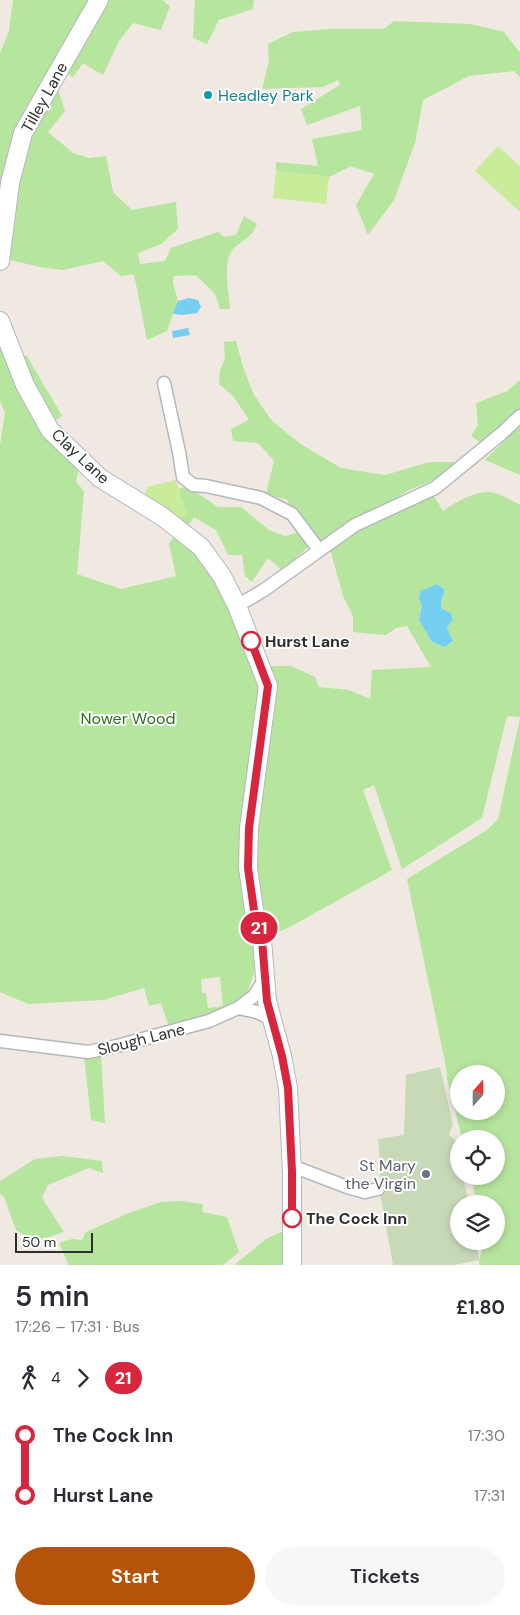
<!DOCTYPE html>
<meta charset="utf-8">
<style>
body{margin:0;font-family:"DM Sans",sans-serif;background:#f7f7f7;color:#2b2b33;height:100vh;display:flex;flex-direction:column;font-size:19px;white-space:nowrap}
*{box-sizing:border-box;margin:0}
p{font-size:16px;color:#7c7c81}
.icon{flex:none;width:28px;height:28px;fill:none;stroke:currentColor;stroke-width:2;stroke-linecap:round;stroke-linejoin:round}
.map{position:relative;height:1265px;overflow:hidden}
.drawer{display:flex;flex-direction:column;background:#fff;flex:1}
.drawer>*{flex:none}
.badge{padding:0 10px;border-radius:16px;font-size:18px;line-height:32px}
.needle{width:32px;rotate:21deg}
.tools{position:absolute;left:450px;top:1065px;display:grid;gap:10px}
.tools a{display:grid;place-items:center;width:55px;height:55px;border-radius:50%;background:#fff;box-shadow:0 2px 8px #0003;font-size:25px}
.scale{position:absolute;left:15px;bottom:12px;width:78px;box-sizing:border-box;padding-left:5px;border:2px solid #2e2e2e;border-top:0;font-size:14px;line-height:18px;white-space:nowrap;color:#2e2e2e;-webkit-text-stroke:4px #fff;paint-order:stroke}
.map>.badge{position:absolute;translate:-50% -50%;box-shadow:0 0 0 2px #fff}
.legs{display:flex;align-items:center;gap:8px;height:55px;padding:0 15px;font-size:16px}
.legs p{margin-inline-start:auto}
.head{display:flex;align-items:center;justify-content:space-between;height:85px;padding:0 15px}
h1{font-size:28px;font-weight:600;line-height:38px}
.cta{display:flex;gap:10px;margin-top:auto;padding:10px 15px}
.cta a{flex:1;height:58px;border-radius:30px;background:#b45309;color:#fff;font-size:20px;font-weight:600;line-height:58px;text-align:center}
.cta a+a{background:#f7f7f7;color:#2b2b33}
ul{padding:0 15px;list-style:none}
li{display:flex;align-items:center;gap:18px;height:60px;font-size:19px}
li i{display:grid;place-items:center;width:8px;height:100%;margin:0 6px;background:currentColor}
li i::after{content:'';width:12px;height:12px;margin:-6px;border:4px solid;border-radius:50%;background:#fff}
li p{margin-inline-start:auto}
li:first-child i{background:linear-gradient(#0000 50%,currentColor 0)}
li:last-child i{background:linear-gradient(currentColor 50%,#0000 0)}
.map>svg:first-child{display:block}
.green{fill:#b6e59e;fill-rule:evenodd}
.cemetery{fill:#c8d9b8}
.pitch{fill:#c9ec9a}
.water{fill:#75cff0}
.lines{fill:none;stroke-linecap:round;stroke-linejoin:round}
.street-casing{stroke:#b4b7c1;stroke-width:15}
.secondary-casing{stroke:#b4b7c1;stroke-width:20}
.street{stroke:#fff;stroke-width:12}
.secondary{stroke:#fff;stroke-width:18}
.line-1-casing{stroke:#fff;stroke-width:11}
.line-1{stroke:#d7263d;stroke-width:8}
.culture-dot{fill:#0f9aa8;stroke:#fff;stroke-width:2}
.stop-1-dot{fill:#fff;stroke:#d7263d;stroke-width:2.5}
.worship-dot{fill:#6b7280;stroke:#fff;stroke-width:2}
.labels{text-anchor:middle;stroke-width:4;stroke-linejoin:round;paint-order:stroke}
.culture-label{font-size:16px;fill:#0d838f;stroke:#fff;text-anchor:start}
.street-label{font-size:16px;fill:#2e2e2e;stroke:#fff}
.stop-label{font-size:16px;font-weight:bold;fill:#2e2e2e;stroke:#fff;text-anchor:start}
.park-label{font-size:16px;fill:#2c6e1b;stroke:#fff}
.worship-label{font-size:16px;fill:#5b616d;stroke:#fff;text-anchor:end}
</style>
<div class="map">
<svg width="520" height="1265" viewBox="0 0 520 1265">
<rect width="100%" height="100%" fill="#efe9e1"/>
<!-- green -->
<g class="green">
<polygon points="13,0 93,0 43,86 0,211 0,53 9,31"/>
<polygon points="108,0 162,0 170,6 161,30 133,23 119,41 103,75 83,63 73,77 66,73"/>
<polygon points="195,0 254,0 253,9 219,20 207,44 193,38"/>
<polygon points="394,21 470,24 504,32 520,53 520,77 514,71 469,76 423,100 415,143 394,200 368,235 356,205 374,174 351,166 329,177 276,171 276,162 318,166 312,139 362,130 360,106 307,125 301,109 340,85 338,80 323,87 262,89 269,61 268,44 293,32 330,29 384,29"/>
<path d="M58 89 65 111 48 132 73 153 89 158 106 156 113 192 132 210 176 202 178 229 161 244 138 253 140 264 165 261 171 248 218 232 224 237 236 235 244 216 257 224C251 238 245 238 235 247 221 259 229 292 230 309H220L215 294 196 275 174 276 173 283 178 301 167 331 147 340 134 274 121 276 103 261 63 270 40 267 6 259 15 185 27 140Z"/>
<path d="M0 339 7 357 27 356 62 416 44 428 79 466 76 482 84 491 77 574 121 589 176 576 169 544 176 533 202 556 235 613 254 666H291L315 677 319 687 349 690 370 699 372 670 431 667 407 626 396 628 386 635 353 632V616L343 596 330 549C362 526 395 506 432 493L443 511C453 503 481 488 494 493 503 495 512 501 520 505V717L507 716 482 818 402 869 374 785 363 790 392 870 290 927 271 935C268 920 260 906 258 891 251 846 259 806 266 762L254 761 243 838 242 882 256 953 255 970 248 991 244 999 231 1007 169 1027 161 1003 149 1006 144 988 103 1000 28 1004 0 992V445L5 413 0 401ZM437 584 445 590 441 601V608L451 613 453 619 447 628 453 641 446 647 432 642 419 620 422 605 419 598 420 591ZM220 977 223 1006 208 1008 206 993H202L201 979Z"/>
<polygon points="236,341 243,367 254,395 272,421 302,445 341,468 385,475 430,462 457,462 439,478 409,490 348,525 329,539 308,547 282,570 268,558 252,582 245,576 242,555 228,555 216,530 194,517 188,526 180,520 179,489 187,486 218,507 241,507 269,530 285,536 297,533 288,521 288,500 266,494 274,461 258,443 233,441 231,429 249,420 234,397 219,384 220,370 225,359 224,342"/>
<polygon points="520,380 520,408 495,432 481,443 471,436 478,425 476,403 507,391"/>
<polygon points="520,426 520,475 485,460"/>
<path d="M520 718V1265H479V1260L485 1241H496V1204H477L471 1176H496V1139H462L447 1078 446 1067 407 879 487 830 498 819ZM459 1074H496V1111H459Z"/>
<polygon points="101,1053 105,1123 91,1120 84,1055"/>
<polygon points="63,1156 102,1161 103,1173 89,1168 48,1185 42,1198 64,1232 34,1242 16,1230 4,1197 0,1194 0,1181 35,1159"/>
<polygon points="180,1201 203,1204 202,1212 227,1217 239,1252 223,1265 69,1265 59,1243 72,1239 82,1240 86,1232 129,1213 161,1202"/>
<polygon points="281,1232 286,1236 286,1265 234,1265 266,1239"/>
</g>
<!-- cemetery -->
<polygon class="cemetery" points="440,1067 453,1125 449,1134 458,1143 459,1176 463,1176 469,1204 459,1204 459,1241 476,1241 479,1260 454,1265 393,1265 380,1193 380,1165 378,1139 404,1135 406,1075"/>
<!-- pitch -->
<g class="pitch">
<polygon points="498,146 520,166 520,212 475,171"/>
<polygon points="276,171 329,177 326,204 273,198"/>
<polygon points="176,480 187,514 180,520 144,499 147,487"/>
</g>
<!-- water -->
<g class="water">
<polygon points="189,298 198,300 201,307 197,313 182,315 173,314 178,301"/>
<polygon points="188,328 190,335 173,338 172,331"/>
<polygon points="437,584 445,590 441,601 441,608 451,613 453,619 447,628 453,641 445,647 432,642 419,620 422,605 419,599 420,591"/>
</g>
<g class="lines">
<defs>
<g id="street">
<polyline points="164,383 179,452 183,477 193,485 206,486 261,498 292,514 319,550"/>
<polyline points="237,606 264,590 355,525 435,488 501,434 520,416"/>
<polyline points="238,1008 257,1012 272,1019"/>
<polyline points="0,1041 88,1052 117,1046 209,1021 238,1008 254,996 265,979"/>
<polyline points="292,1166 347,1187 365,1192 378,1189"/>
</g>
<g id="secondary">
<polyline points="0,261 10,183 23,133 99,0"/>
<polyline points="0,321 25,385 50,430 100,478 163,517 201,547 222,576 237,606 268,686 249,828 248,868 254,910 262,940 267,1001 282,1056 288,1088 292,1172 292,1265"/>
</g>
</defs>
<!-- street casing -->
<use href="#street" class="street-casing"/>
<!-- secondary casing -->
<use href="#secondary" class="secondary-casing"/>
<!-- street -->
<use href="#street" class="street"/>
<!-- secondary -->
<use href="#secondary" class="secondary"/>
</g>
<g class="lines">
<defs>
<polyline id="line-1" points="251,641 268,686 249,828 248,868 254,910 262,940 267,1001 282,1056 288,1088 292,1172 292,1218"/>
</defs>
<!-- line-1 casing -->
<use href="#line-1" class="line-1-casing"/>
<!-- line-1 -->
<use href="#line-1" class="line-1"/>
</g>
<!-- markers -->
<circle class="culture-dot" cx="208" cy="95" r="5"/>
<g class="stop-1-dot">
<circle cx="251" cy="641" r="9"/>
<circle cx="292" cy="1218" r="9"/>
</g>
<circle class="worship-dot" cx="426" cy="1174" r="5"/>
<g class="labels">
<!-- culture labels -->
<g class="culture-label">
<text x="218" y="101">Headley Park</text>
</g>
<!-- street labels -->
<g class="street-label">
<text transform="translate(44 97) rotate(-61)" y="6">Tilley Lane</text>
<text transform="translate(81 456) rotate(43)" y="6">Clay Lane</text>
<text transform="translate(141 1039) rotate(-14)" y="6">Slough Lane</text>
</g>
<!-- stop labels -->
<g class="stop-label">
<text x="265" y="647">Hurst Lane</text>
<text x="306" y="1224">The Cock Inn</text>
</g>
<!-- park labels -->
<g class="park-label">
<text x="128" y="724">Nower Wood</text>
</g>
<!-- worship labels -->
<g class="worship-label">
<text x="416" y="1171">St Mary<tspan x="416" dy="18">the Virgin</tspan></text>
</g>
</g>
</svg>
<div class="tools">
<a><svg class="needle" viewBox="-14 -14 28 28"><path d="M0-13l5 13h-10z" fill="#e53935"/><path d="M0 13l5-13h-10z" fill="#7c7c81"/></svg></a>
<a><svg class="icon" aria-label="locate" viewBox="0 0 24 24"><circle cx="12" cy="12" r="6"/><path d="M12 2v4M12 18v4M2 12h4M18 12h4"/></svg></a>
<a><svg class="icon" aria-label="layers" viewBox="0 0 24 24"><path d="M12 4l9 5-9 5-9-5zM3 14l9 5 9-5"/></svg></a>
</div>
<div class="scale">50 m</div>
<b class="badge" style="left:259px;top:928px;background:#d7263d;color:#fff">21</b>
</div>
<section class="drawer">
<div class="head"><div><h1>5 min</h1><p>17:26 – 17:31 · Bus</p></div><b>£1.80</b></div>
<div class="legs"><svg class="icon" aria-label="walk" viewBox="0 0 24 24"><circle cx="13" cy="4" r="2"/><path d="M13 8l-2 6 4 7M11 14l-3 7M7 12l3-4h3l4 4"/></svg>4<svg class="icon" aria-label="forward" viewBox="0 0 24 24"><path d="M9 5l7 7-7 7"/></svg><b class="badge" style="background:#d7263d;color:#fff">21</b></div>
<ul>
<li><i style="color:#d7263d"></i><b>The Cock Inn</b><p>17:30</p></li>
<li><i style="color:#d7263d"></i><b>Hurst Lane</b><p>17:31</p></li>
</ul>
<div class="cta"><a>Start</a><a>Tickets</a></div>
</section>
